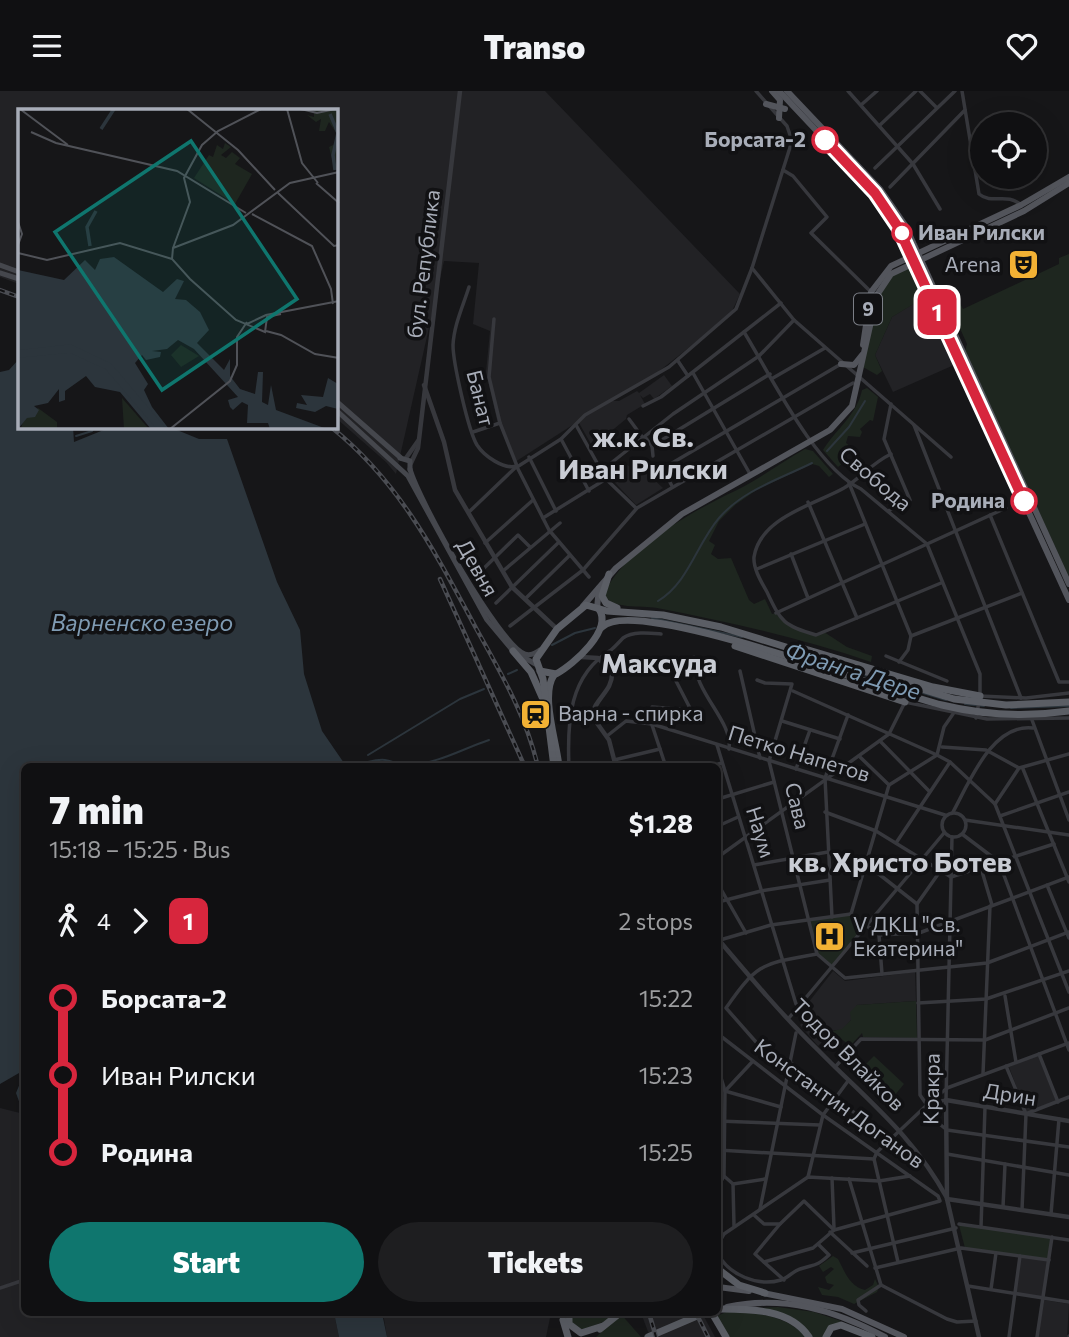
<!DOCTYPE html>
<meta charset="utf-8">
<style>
body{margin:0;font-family:Commissioner,sans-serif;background:#1e1e20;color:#f1f3f6;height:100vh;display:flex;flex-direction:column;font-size:26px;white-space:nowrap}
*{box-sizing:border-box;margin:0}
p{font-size:23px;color:#9c9d9f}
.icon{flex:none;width:38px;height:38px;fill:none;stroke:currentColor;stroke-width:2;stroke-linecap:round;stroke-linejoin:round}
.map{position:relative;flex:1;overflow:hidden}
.sheet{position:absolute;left:21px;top:672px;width:700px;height:553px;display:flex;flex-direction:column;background:#101012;border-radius:10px;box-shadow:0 7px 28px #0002,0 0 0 2px #303032}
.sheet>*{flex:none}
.badge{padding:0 14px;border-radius:10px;font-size:24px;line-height:46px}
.controls{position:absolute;left:970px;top:21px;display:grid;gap:14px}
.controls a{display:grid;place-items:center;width:77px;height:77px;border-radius:50%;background:#101012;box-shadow:0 7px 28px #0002,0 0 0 2px #303032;font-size:35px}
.map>.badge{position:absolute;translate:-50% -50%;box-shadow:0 0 0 4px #fff}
.legs{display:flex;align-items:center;gap:10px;height:77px;padding:0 28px;font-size:23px}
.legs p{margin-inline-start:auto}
.head{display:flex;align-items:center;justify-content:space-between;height:119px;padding:0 28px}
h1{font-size:38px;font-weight:800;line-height:52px}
.button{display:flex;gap:14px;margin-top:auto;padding:14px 28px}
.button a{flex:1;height:80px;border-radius:42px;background:#0f766e;color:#fff;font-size:28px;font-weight:800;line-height:80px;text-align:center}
.button a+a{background:#1e1e20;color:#f1f3f6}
ul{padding:0 28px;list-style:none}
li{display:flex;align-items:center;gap:24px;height:77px;font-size:26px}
li i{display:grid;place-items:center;width:10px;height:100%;margin:0 9px;background:currentColor}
li i::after{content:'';width:18px;height:18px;margin:-9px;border:5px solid;border-radius:50%;background:#101012}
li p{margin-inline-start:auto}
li:first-child i{background:linear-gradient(#0000 50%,currentColor 0)}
li:last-child i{background:linear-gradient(currentColor 50%,#0000 0)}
header{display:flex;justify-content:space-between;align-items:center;height:91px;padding:0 28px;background:#101012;font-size:32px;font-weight:800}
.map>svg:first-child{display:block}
.built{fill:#222225}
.green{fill:#1e261f}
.water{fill:#2c353c}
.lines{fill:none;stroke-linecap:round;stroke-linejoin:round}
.stream{stroke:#2c353c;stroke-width:2}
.minor{stroke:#37383d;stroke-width:3.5}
.tertiary{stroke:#37383d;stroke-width:4.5}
.secondary{stroke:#45474d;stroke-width:5}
.primary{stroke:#53555c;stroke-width:6}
.trunk{stroke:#5b5e65;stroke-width:7}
.rail-casing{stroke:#4a4c52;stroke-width:4.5}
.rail{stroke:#111113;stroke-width:2;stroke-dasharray:5;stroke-linecap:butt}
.line-1-casing{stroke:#fff;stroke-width:16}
.line-1{stroke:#d7263d;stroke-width:10}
.stop-1-dot{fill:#fff;stroke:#d7263d;stroke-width:3.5}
.labels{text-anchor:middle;stroke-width:7;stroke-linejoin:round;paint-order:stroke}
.shield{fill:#111113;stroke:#7b7e86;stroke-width:2}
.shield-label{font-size:19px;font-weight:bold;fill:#a8adb8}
.stop-label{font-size:21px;font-weight:bold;fill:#a8adb8;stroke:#111113;text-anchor:end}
.street-label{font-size:21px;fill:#a8adb8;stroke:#111113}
.poi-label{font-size:21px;fill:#a8adb8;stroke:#111113;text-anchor:start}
.water-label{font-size:23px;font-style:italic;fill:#7f9bb3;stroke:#111113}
.district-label{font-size:28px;font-weight:bold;fill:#c9ccd4;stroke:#111113}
.inset-river{fill:none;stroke:#2c353c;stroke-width:3.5}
.inset-road{fill:none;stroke:#505258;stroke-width:2}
.view{fill:#0f766e;fill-opacity:0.15;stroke:#0f766e;stroke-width:3.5}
.inset-edge{fill:none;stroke:#a8adb8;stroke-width:3.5}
</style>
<header><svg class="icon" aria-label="menu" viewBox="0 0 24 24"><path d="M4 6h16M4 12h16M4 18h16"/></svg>Transo<svg class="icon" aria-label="heart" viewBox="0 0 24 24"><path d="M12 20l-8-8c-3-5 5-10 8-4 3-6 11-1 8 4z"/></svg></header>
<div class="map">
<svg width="1069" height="1246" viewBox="0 0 1069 1246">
<rect width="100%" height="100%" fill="#161618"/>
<!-- built -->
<g class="built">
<polygon points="0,0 545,0 740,203 732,220 696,251 658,281 612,310 619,310 637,300 639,302 664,284 672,295 654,308 650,303 643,307 640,304 645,313 627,324 626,328 604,346 591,353 579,332 585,326 515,371 497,329 486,281 490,240 473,233 479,172 444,170 396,383 386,371 336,327 336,19 19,19 19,193 0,186"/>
<polygon points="923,207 954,274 893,301 875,264 892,226"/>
<polygon points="614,372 620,378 626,373 636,380 640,376 663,397 636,414 603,379"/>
<polygon points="833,880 845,890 915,881 916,910 857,914 851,929 842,939 834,939 818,955 800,934 803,931 798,925"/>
<polygon points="1038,964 1056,1010 1026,1021 1009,976"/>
<polygon points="0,1017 20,1022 24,1030 24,1222 334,1222 339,1246 0,1246"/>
<polygon points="1020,1165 1049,1169 1043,1207 1014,1202"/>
<polygon points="1044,1209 1069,1213 1067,1246 1038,1246"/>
<polygon points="383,1222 551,1222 546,1246 387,1246"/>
<polygon points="641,1222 702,1222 715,1246 650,1246"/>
</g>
<!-- green -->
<g class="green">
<polygon points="1069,163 1069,486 965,260 967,253 949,213 958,209 963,218 1059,173 1059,167"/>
<polygon points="910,172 927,205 892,226 875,264 882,280 877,284 863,276 874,213 884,191"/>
<path d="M867 297 878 306 873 330 870 329 860 338 862 341 860 346 848 345 846 352 852 357 843 364V372L838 376 823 359C836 338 857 324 862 299Z"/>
<path d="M805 358 813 360 833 383 829 386 819 375 812 373 758 398 735 414 719 430 709 450 715 454 711 463 718 468 731 467 749 509 754 513 765 508 772 523 776 522C784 536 809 546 824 541L847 556 872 565 871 571C801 547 729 531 657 517 641 514 611 519 604 503 625 458 692 420 735 400 759 388 782 371 805 358Z"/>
<polygon points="851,823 865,834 832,876 819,865 809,829"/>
<polygon points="916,910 917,947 863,946 862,942 850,955 832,940 842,938 851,929 850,921 857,914"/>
<polygon points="874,965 904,993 894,1005 863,976"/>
<polygon points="959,1134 1051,1147 1048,1168 965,1157"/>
<path d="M833 1165 838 1168C845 1181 849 1195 865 1199L873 1194 875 1188 879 1196 877 1201 854 1213 838 1206 822 1204 818 1196 829 1199 834 1194 827 1192 825 1186 834 1178 831 1176 823 1181 819 1175Z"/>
<polygon points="778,1216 814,1221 841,1230 824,1246 812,1246 803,1234 758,1217"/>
<path d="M731 1219C760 1223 786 1224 806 1246H729L717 1225Z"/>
<polygon points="571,1222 620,1222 641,1246 596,1246 607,1236 603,1231 580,1240 571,1233"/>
</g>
<!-- water -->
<g class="water">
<polygon points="19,268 19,336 73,336 74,351 111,336 175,336 177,339 199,348 227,348 277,491 300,539 304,583 322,640 346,675 24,676 24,1024 16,1002 23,985 19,982 0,993 0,281 9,279"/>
<polygon points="334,1222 382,1222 387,1246 339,1246"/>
</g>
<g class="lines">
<!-- stream -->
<g class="stream">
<polyline points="76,345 92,340 94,336"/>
<polyline points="827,360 849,336 865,310"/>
<path d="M658 510C689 491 696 454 719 427 743 399 780 388 812 372"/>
<polyline points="652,527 742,546"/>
<polyline points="552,554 575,542 595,537"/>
<polyline points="851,580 946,609"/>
<polyline points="508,583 517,579"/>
<polyline points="965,613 984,615"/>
<polyline points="1011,617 1069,615"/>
<polyline points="368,664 460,608 484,598"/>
<path d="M368 671C394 664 393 676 410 674 439 672 462 658 489 649"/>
</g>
<!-- minor -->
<g class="minor">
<polyline points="848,0 913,73 940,118"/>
<polyline points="920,0 936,16"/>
<path d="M962 0 979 103C992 114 1007 101 1021 114"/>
<polyline points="861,14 877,0"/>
<polyline points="880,34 916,0"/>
<polyline points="875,77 955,0"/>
<polyline points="783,79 793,85 827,126 811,142 871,201"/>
<polyline points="890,96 965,19"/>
<polyline points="752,177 794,229 951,366"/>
<path d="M469 196C463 215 454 234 453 254 453 271 468 339 477 354 484 365 504 379 517 375L500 332 489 286 494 228"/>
<path d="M744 241C771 285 815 376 861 398L927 453 980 583V604"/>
<polyline points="678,270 688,285"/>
<polyline points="693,282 750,383"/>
<polyline points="773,287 825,257"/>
<polyline points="643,315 661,306 781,212"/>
<polyline points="629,328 643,347"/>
<polyline points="576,334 606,388 636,417"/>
<polyline points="914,334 1021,607"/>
<polyline points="473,341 500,332"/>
<polyline points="645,346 652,355 653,365"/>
<polyline points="561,348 589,400"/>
<polyline points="652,355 770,283"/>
<path d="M891 363C872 372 862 386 844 397 816 413 760 426 754 466 753 478 762 492 767 501 781 531 784 535 816 544L941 492"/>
<polyline points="529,366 556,420"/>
<polyline points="667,375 841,273"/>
<polyline points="601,380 673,323 759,265 794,229"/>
<polyline points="664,380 672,395"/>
<polyline points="849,392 911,545"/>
<polyline points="808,411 857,527"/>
<polyline points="888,420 910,409 884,348 891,313"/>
<polyline points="469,421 515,377"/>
<polyline points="990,424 1059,591 1069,591"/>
<polyline points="543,427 606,388"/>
<polyline points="485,452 533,409"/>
<polyline points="791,463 808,507"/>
<polyline points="757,478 865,433"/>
<polyline points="503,480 560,432"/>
<polyline points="476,485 518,444 530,456"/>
<polyline points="589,486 549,439 517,376 561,348 585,324 669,276 736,218 752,177 792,50 787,35 756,0"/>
<polyline points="525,508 570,464"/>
<polyline points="496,512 559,451"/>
<polyline points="776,522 1006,417"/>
<polyline points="510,535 583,479 637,417 853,292"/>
<polyline points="911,545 1022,502"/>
<polyline points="886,565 947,590"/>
<polyline points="899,571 908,559 911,545"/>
<polyline points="740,580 760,667"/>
<polyline points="757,589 765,592 792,593 769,670 817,863 845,887 987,872 1069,841"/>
<polyline points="793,600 937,664 950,671 995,713 1069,901"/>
<polyline points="980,605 1026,607 1069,602"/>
<polyline points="976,627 979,611"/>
<polyline points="1032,629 1069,729"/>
<polyline points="782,630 840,648"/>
<polyline points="607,645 626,630 652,633 945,724"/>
<polyline points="880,650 929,700"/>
<polyline points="717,654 796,913 801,916"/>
<polyline points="942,656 986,659 1019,677"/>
<polyline points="859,665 889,694"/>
<polyline points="614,669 660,658"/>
<path d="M569 676C567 631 569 584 611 559 616 555 619 551 623 547 633 540 650 542 661 543"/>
<path d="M666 676 651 631 652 616 691 619 676 590 679 576 694 566C694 603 733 629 729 658"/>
<polyline points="708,676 722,672"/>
<polyline points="796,678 810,639"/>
<polyline points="1023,678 1069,791"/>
<polyline points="718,708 774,691"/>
<polyline points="995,713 1019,677 1069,663"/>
<polyline points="825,721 876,740 951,786 1054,753"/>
<path d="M953 721C969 692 992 632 1033 637"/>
<circle cx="954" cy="734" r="12"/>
<polyline points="1000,725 1069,701"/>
<polyline points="965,729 1069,744"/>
<polyline points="718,735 738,726"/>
<polyline points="962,743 999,771 1069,959"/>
<polyline points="896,752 950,671"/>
<polyline points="718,766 889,643 905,611 987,628 1069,627"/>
<polyline points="754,774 828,761 866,773 917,813"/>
<polyline points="981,777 992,814"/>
<polyline points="718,793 746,842"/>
<polyline points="1047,794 1069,847"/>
<polyline points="718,811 761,800 830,789"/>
<polyline points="851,823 889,694 937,664 944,636 953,623"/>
<polyline points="832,826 825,687 848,624"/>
<polyline points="879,844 919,842 1069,786"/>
<polyline points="720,849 771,834 851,823 879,844 882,883"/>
<polyline points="718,861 723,854"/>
<polyline points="1005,905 1016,971"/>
<polyline points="918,912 986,908 1069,880"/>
<polyline points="788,928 944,742"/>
<polyline points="718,943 823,1024 938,1105 940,1110 834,1139 813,1157 764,1171"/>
<path d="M756 951 726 917C758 871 762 873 817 863"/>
<polyline points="1039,963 1058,1011"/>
<polyline points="753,970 725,1000 781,1016"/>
<polyline points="790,971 889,1049"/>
<polyline points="1006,975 1026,1023 1022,1119"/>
<polyline points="835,976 861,948 985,949 1069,917"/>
<polyline points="718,977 725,1000 724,1085 733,1093 734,1135"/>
<polyline points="983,983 990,815"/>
<polyline points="931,1011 947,997 1069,952"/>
<polyline points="927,1014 920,1004 917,813 941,779"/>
<polyline points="922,1019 947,1039 1069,1056"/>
<polyline points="1028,1022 1069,1006"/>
<polyline points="718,1030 820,1034"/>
<polyline points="718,1059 874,1068"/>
<polyline points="947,1063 1069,1084"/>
<polyline points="874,1068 877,1061 928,1013 946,1009 952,746"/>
<polyline points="874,1068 898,1171"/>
<polyline points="808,1086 823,1024 848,990"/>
<polyline points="832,1087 834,1137"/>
<polyline points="849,1088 881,1194"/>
<polyline points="733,1093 765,1088"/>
<polyline points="718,1095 724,1085"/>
<polyline points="1003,1116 1005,1073"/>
<polyline points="760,1118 796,942"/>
<polyline points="1051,1123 1059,1028"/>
<polyline points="754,1124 764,1133 780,1133 804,1110 834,1139"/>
<polyline points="780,1133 755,1163 784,1189"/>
<polyline points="959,1133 1069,1149"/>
<polyline points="981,1136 985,1016"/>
<polyline points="830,1141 867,1175"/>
<polyline points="718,1153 724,1143 808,1086 879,1090 910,1085"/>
<polyline points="852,1162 956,1137"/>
<path d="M718 1163C729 1184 758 1196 781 1189 788 1187 793 1180 800 1178 815 1173 816 1176 829 1164L819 1154"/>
<polyline points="875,1177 961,1157 1049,1169"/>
<polyline points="881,1194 947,1228 957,1231 976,1230"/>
<polyline points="968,1195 1069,1211"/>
<polyline points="0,1197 24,1189"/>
<polyline points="991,1198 996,1162"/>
<polyline points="866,1220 859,1214 858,1209 881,1194"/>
<polyline points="1009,1246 1020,1165"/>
<polyline points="1037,1246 1052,1146"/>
<polyline points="1069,1246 1069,1245"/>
</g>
<!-- tertiary -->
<g class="tertiary">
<polyline points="424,294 444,351 455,399 512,496 557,538"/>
<polyline points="406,367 418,350"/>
<polyline points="411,372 418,357 460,0"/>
<path d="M581 566 598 567 612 582C613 600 594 608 592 625L609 649 616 676"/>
<path d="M718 848C750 886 782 924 818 959 868 1010 912 1043 947 1107"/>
<polyline points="947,1108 1069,1126"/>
<polyline points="979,1246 947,1108 946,1009 1069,1030"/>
</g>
<!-- secondary -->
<g class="secondary">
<polyline points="0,174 19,181"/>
<polyline points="0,182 19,188"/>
<polyline points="336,310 401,367"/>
<polyline points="336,319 408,385 487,529 513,560 537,574"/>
<polyline points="400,367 410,370 410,379"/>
<path d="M410 378C418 408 499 554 525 563 531 565 535 562 540 559"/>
</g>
<!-- primary -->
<g class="primary">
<polyline points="772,0 780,9 779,27"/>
<polyline points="779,0 875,102 898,136 1069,509"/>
<polyline points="787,0 880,98 905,134 1069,493"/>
<polyline points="766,13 785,18"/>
<polyline points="863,254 871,201 891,175 1021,114 1069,86"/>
<polyline points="841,273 854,274 862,264"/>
<polyline points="583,515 616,477 682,423 830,339 852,315 877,204 891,183 1024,120 1069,92"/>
<polyline points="597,517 599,497"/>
<polyline points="718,1196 749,1200"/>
<polyline points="763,1202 842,1218 904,1246"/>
<path d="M727 1216C784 1204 835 1219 885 1246"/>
</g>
<!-- trunk -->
<g class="trunk">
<polyline points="609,483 602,505 606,512 617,517"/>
<path d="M602 536C634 503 890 602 942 614 983 624 1027 626 1069 620"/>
<polyline points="735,555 905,611"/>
<polyline points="795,555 933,596 980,605"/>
<polyline points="513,560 531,581 542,606"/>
<path d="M540 580 556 583C574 573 613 539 599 518"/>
<path d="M554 584C540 604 557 652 559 676"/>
<polyline points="554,676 543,588 536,568 557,538 586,514 607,520 663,524 721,536 954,608 1006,614 1069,611"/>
<polyline points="718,1178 739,1194 765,1202"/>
<path d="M718 1218C748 1218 790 1217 809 1246"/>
<polyline points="569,1222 569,1233 581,1242 603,1235"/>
<polyline points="712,1222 726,1246"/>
<polyline points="563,1229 568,1246"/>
<polyline points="600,1238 620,1222"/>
<polyline points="648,1246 704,1222"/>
<polyline points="826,1246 831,1237 841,1234 872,1246"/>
</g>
<defs>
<g id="rail">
<polyline points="0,199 19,206"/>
<path d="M331 336C400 391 436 463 477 539 502 584 526 625 538 676"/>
<polyline points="440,488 525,676"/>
<polyline points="649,1222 656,1246"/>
<polyline points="696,1222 708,1246"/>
</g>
</defs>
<!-- rail casing -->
<use href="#rail" class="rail-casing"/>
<!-- rail -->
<use href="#rail" class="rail"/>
</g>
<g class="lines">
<defs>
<polyline id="line-1" points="825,49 875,102 898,136 1024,410"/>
</defs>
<!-- line-1 casing -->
<use href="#line-1" class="line-1-casing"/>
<!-- line-1 -->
<use href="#line-1" class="line-1"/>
</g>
<!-- icons -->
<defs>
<symbol id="theatre-square" viewBox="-11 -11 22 22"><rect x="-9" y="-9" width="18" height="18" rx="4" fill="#f2b134" stroke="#111113"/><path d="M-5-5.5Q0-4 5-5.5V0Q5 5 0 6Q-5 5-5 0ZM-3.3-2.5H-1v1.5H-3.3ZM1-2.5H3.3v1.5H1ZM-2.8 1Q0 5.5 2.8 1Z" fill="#111"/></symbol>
<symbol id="station-square" viewBox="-11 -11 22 22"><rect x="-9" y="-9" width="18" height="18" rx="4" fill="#f2b134" stroke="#111113"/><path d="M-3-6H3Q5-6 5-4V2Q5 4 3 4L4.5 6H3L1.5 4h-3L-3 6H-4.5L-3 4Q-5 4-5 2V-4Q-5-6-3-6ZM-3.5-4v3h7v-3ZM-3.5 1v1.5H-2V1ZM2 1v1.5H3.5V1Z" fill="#111"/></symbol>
<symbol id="hospital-square" viewBox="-11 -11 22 22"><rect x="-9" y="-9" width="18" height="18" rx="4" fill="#f2b134" stroke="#111113"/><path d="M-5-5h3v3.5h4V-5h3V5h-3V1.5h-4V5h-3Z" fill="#111"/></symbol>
</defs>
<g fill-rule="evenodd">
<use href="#theatre-square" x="1006" y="156" width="35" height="35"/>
<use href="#station-square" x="518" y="606" width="35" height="35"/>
<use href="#hospital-square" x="812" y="828" width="35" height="35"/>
</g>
<!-- markers -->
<g class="stop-1-dot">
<circle cx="825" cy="49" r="12"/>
<circle cx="902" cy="142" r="9"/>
<circle cx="1024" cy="410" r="12"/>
</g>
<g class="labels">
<!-- shield labels -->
<rect class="shield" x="854" y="202.5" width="28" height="31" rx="5"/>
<g class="shield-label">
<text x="868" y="225">9</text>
</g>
<!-- stop labels -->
<g class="stop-label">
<text x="806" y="56">Борсата-2</text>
<text x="918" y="149" text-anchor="start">Иван Рилски</text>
<text x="1005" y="417">Родина</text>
</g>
<!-- street labels -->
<g class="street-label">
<text transform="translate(424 173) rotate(-83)" y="7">бул. Република</text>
<text transform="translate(480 307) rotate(76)" y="7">Банат</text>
<text transform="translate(875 388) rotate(40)" y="7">Свобода</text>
<text transform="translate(477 477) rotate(60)" y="7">Девня</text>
<text transform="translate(799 663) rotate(17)" y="7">Петко Напетов</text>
<text transform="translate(797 715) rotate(76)" y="7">Сава</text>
<text transform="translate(760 741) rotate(73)" y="7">Наум</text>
<text transform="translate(848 964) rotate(45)" y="7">Тодор Влайков</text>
<text transform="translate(932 998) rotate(-89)" y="7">Кракра</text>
<text transform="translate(1010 1004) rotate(9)" y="7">Дрин</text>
<text transform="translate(839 1013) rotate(36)" y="7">Константин Доганов</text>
</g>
<!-- poi labels -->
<g class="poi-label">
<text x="1001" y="181" text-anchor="end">Arena</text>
<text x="558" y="630">Варна - спирка</text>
<text x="853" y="841">V ДКЦ "Св.<tspan x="853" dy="24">Екатерина"</tspan></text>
</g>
<!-- water labels -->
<g class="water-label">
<text x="142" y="540">Варненско езеро</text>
<text transform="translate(853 580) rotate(18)" y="8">Франга Дере</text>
</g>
<!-- district labels -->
<g class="district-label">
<text x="643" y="356">ж.к. Св.<tspan x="643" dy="32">Иван Рилски</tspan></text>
<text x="659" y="582">Максуда</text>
<text x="900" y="781">кв. Христо Ботев</text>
</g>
</g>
<!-- overview -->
<g transform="translate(18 18)">
<rect width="320" height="320" fill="#161618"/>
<path d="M296 0H320V14L315 18 320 23 317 62 311 38 317 35 319 25 311 13 307 22H301L303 10 298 13 289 6 296 8ZM207 34 213 38 203 46 208 49 214 43 222 49 217 55 234 65 217 95 176 69 191 46 195 48 199 36 205 40ZM163 236 181 247 163 258 153 246ZM104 289 131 320H106ZM20 299 39 313V320H3L5 312Z" fill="#1e261f"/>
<path d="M96 148 145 183 159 170 166 172 157 190 168 191 182 203 191 221 179 234 206 261 212 250V267L222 280 237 285 240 263H245L244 293 250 296 253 276 258 301 309 320H252L250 314H229L230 296 224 293 215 301 212 298 210 291 220 288 176 240 160 231 149 240 134 242 143 243 142 248 128 251 124 246 117 254 130 275 126 281 134 298 151 320H133L102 283 77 278 68 267 47 282V291L41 293V280L30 294 16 297 21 301 17 308 9 309 0 320V161L46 171 67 151 77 161 82 150ZM310 269 320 275V300L308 297 297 303 278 299 279 294 289 296 283 286 305 288Z" fill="#2c353c"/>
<path class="inset-river" d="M312 5 320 24 315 46 317 61M83 20 96 0M72 137 69 118 78 102M0 243 52 237 92 256 146 320M0 245 52 239 90 257 144 320M0 247 52 242 89 259 141 320"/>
<path class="inset-road" d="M2 0 50 36M169 0 220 41 257 81M269 0 284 54 300 74M283 0 299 4 317 0M13 23 38 34 159 62 228 104M298 74 321 94M260 84 316 137 321 136M234 105 294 137 313 180 315 195M0 113 4 125 0 136M155 139 172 93 166 69 184 36 200 22 243 0M0 144 29 151 102 134 154 150M263 205 249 208 247 223 218 211 172 170 154 150 155 139 215 116 272 74 321 63M229 215 248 206 321 192M248 222 263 226 297 245 321 249M152 320 212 272 219 256V228L229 213"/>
<path class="view" d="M173 32 279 190 144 281 37 123Z"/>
<rect width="320" height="320" class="inset-edge"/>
</g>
</svg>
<div class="controls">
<a><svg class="icon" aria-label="locate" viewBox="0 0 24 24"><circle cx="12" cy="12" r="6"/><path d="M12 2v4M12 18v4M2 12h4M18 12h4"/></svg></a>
</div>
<b class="badge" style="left:937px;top:221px;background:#d7263d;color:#fff">1</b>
<section class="sheet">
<div class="head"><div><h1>7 min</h1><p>15:18 – 15:25 · Bus</p></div><b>$1.28</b></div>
<div class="legs"><svg class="icon" aria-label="walk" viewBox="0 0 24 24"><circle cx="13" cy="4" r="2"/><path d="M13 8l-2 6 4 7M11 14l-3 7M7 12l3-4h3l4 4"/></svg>4<svg class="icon" aria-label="forward" viewBox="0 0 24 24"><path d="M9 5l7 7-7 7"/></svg><b class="badge" style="background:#d7263d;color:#fff">1</b><p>2 stops</p></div>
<ul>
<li><i style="color:#d7263d"></i><b>Борсата-2</b><p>15:22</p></li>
<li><i style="color:#d7263d"></i><span>Иван Рилски</span><p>15:23</p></li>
<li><i style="color:#d7263d"></i><b>Родина</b><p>15:25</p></li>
</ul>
<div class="button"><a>Start</a><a>Tickets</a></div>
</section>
</div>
